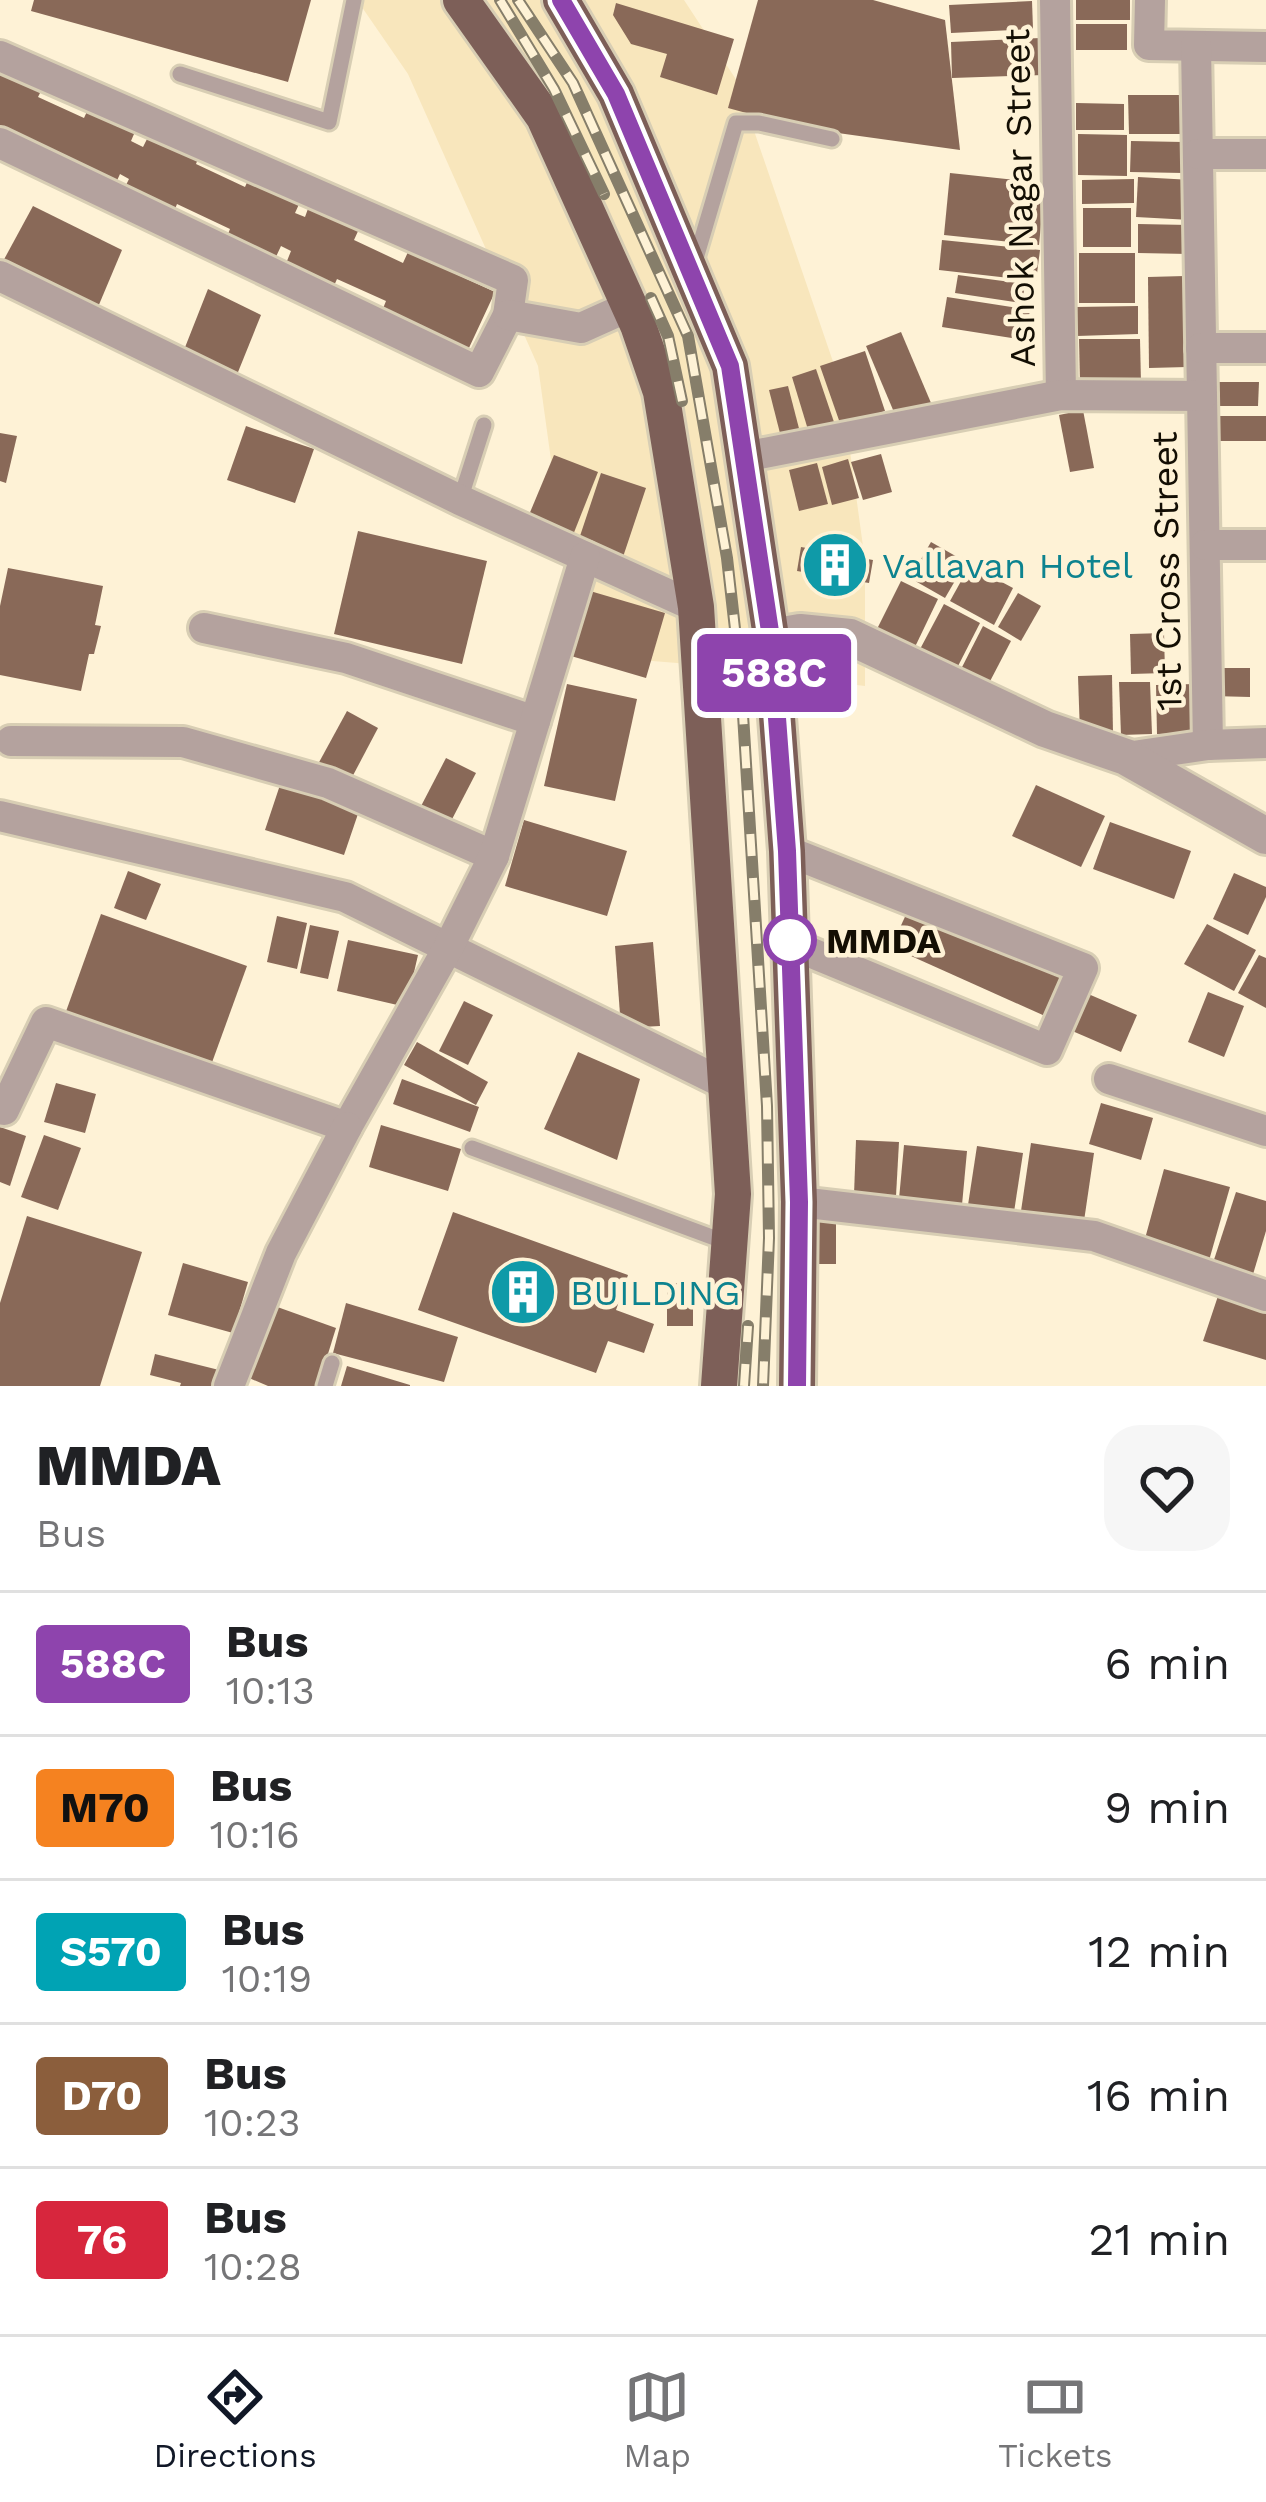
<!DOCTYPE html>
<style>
body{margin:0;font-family:"Work Sans",sans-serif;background:#f6f6f6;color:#202124;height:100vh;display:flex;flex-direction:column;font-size:45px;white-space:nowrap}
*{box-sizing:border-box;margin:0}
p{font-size:39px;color:#757577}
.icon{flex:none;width:66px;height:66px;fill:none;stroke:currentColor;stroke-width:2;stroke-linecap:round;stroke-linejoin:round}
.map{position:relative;height:1386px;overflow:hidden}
.details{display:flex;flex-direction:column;background:#fff;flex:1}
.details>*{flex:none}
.badge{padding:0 24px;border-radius:9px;font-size:42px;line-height:78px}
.map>.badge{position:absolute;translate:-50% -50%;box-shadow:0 0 0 6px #fff}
.round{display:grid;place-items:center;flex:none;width:126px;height:126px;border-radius:36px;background:#f6f6f6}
.overview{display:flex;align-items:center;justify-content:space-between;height:204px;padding:0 36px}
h1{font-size:57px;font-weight:800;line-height:90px}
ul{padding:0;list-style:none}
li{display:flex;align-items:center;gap:36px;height:144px;padding:0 36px;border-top:3px solid #e0e0e0}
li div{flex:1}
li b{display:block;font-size:45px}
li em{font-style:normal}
li .badge{min-width:132px;font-weight:700;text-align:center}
.menu{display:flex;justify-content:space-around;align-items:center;height:168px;border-top:3px solid #e0e0e0;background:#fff;font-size:33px;color:#757577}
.menu a{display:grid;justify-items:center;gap:6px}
.menu .on{color:#111827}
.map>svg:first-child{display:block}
.built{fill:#f8e6bc}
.building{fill:#896958}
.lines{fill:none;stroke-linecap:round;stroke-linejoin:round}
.service-casing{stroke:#d8ceb4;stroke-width:21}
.minor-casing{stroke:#d8ceb4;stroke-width:36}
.tertiary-casing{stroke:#d8ceb4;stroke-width:42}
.primary-casing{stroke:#d8ceb4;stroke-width:42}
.service{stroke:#b4a29e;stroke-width:15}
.minor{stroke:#b4a29e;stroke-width:30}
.tertiary{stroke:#b4a29e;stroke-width:36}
.primary{stroke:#7d5f58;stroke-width:36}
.rail-casing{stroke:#867e6a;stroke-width:12}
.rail{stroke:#fef2d6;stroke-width:8;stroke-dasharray:22;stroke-linecap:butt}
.line-casing{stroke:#fff;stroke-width:27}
.line{stroke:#8e44ad;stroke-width:18}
.stop-dot{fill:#fff;stroke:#8e44ad;stroke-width:6}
.labels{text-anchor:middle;stroke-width:9;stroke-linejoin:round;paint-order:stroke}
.street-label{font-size:36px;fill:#130e03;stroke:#fef2d6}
.culture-label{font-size:36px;fill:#0d838f;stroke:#fef2d6;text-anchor:start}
.stop-label{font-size:36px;font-weight:bold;fill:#130e03;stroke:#fef2d6;text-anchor:start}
</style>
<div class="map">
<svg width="1266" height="1386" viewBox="0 0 1266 1386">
<rect width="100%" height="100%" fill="#fef2d6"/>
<!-- built -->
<polygon class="built" points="357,0 684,0 737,81 841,385 865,561 865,686 677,663 578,655 538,366 408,74"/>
<!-- building -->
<g class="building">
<polygon points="34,0 311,0 288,82 31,11"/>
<polygon points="758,0 873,0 945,20 960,150 802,128 728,108"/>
<rect x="1076" y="0" width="54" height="20"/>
<polygon points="1032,1 1033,29 951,33 949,5"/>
<polygon points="616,3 734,39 717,95 660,77 667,54 631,44 613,15"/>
<rect x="1076" y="24" width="51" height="26"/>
<polygon points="1041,38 1043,75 952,78 951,42"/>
<polygon points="0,69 42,89 38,97 84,118 90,105 137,127 131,141 143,147 150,133 199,156 196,164 245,187 249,178 300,202 295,213 305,217 309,206 359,229 354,240 403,263 408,252 495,292 468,350 382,311 386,301 337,279 333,288 285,266 291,251 281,246 274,261 226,239 230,229 177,204 173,214 123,191 129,179 120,174 114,187 63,164 67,156 16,132 12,140 0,135"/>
<polygon points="1128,95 1187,95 1188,134 1129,134"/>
<polygon points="1076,103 1124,104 1124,130 1076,130"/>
<polygon points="1078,134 1127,135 1127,176 1078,175"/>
<polygon points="1131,141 1183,142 1183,173 1130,172"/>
<polygon points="950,173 1045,183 1039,245 944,235"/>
<polygon points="1138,177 1192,180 1191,220 1136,217"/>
<polygon points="1134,179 1134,203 1082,204 1082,180"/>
<polygon points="33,206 122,250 98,307 1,265"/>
<rect x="1083" y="208" width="48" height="39"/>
<polygon points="1138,224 1189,225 1189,254 1138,253"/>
<polygon points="942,240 1040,250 1036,281 939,270"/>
<rect x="1079" y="253" width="56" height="50"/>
<polygon points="958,275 1025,284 1022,303 955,293"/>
<polygon points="1185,276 1187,367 1149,368 1148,277"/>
<polygon points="208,289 261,315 234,382 182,355"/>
<polygon points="947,297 1030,310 1025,340 942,327"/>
<polygon points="1138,306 1138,334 1077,336 1076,307"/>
<polygon points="901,332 934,410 899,424 866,346"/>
<polygon points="1079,339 1140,339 1141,384 1080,384"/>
<polygon points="865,351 885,411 841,426 820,366"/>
<polygon points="816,369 835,425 809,433 792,377"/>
<polygon points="1212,382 1259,382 1258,406 1212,406"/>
<polygon points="788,386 802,440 783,445 769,390"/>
<polygon points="1083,410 1094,468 1070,472 1059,415"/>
<rect x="1213" y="416" width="53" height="25"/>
<polygon points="246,426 314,449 295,503 227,480"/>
<polygon points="0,433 17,436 6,483 0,481"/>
<polygon points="881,454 892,492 863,500 851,462"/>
<polygon points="554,455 598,472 571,540 526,522"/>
<polygon points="848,459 859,498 832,505 822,467"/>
<polygon points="817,463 828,504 799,511 789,470"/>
<polygon points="601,473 646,488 623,557 578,542"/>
<polygon points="358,531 487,561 462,664 334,634"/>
<polygon points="931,542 966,562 945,598 910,578"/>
<polygon points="801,547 873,560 869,583 797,571"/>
<polygon points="970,565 1013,588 994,625 950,601"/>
<polygon points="8,568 103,586 95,625 101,626 94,654 89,654 81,691 0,675 0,606"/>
<polygon points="901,581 938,599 914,649 876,631"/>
<polygon points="590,591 665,613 646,678 571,656"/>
<polygon points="1018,593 1041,606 1021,641 998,627"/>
<polygon points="944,604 980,623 956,670 919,651"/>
<polygon points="983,626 1011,641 987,687 959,673"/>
<polygon points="1164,633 1165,673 1131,674 1130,634"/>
<polygon points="1212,668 1250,668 1250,697 1212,696"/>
<polygon points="1112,675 1113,734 1080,734 1078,676"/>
<polygon points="1119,682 1150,682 1152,734 1121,735"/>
<polygon points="567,684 637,699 615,801 544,786"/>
<polygon points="1195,684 1197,733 1157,734 1156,685"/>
<polygon points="347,711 378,728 349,783 317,766"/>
<polygon points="446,758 476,773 449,825 419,810"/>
<polygon points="281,782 360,808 344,855 265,830"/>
<polygon points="1036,785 1105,816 1081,867 1012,836"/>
<polygon points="524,820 627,851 607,916 505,886"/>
<polygon points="1110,822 1191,851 1174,899 1093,869"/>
<polygon points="128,871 161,884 146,920 114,908"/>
<polygon points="1234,873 1266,887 1266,897 1248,935 1213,919"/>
<polygon points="910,906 1064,975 1045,1016 891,947"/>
<polygon points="101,914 247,966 210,1068 64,1017"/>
<polygon points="277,916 307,923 297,969 267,962"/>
<polygon points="1207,924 1256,950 1234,991 1184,964"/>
<polygon points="310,925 339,931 328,979 300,973"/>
<polygon points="348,940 418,955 406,1007 337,991"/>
<polygon points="653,942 660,1026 621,1028 615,946"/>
<polygon points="1259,955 1266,958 1266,1008 1238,993"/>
<polygon points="1208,992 1244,1006 1224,1057 1188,1042"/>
<polygon points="1086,993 1137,1015 1121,1052 1070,1030"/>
<polygon points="464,1001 493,1015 468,1065 439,1051"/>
<polygon points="417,1042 488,1082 476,1105 404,1065"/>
<polygon points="578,1052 640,1079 617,1160 544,1129"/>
<polygon points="402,1079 479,1107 470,1132 393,1104"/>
<polygon points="56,1083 96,1094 85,1133 44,1122"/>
<polygon points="1101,1103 1153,1118 1141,1160 1089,1144"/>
<polygon points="381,1125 461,1149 448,1191 369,1167"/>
<polygon points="0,1127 26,1136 10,1186 0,1182"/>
<polygon points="44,1135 81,1148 58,1210 21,1197"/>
<polygon points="856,1140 899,1142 896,1196 854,1195"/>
<polygon points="1031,1143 1094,1153 1084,1221 1021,1211"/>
<polygon points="904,1145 967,1151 962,1205 899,1199"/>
<polygon points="977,1146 1023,1153 1014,1212 968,1205"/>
<polygon points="1164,1169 1230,1187 1208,1264 1143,1246"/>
<polygon points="1236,1192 1266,1201 1266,1231 1251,1281 1211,1269"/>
<polygon points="453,1212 628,1275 616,1310 654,1324 644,1353 608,1341 596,1373 418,1310"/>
<polygon points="27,1216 142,1252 100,1386 0,1386 0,1303"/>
<rect x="808" y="1219" width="28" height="45"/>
<polygon points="183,1263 248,1282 233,1333 168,1315"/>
<rect x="667" y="1283" width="26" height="43"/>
<polygon points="1220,1290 1266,1305 1266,1360 1203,1341"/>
<polygon points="346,1303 458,1337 444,1382 333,1353"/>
<polygon points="269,1304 336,1328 318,1386 268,1386 242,1375"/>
<polygon points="155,1354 219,1370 215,1386 180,1386 181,1383 150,1375"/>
<polygon points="347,1366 410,1385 410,1386 341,1386"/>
</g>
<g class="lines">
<defs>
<g id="service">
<polyline points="180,74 329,122 354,0"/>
<polyline points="694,265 736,123 759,123 832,139"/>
<polyline points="460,500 484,425"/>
<polyline points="472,1148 728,1243"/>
<polyline points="325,1386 332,1363"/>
</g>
<g id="minor">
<polyline points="1055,0 1061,395"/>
<polyline points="1150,0 1149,45 1266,47"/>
<polyline points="1196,46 1208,745"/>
<polyline points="0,56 513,280 508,315 479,372 0,143"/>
<polyline points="1198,154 1266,154"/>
<polyline points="0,276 460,500 696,607"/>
<polyline points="508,315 581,328 630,306"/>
<polyline points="1201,348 1266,348"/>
<polyline points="744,457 1061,395 1202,396"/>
<polyline points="1205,545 1266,545"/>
<polyline points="204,628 346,658 535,721"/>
<polyline points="11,741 183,742 328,783 494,856"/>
<polyline points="1126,757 1208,745 1266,743"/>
<polyline points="0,816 345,897 725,1084"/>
<polyline points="787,851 1083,968 1047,1050 790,944"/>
<polyline points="1109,1079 1266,1131"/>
<polyline points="0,1109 4,1110 46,1022 347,1127 448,948 494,856 585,557"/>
<polyline points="799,1202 1094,1236 1266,1296"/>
<polyline points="229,1386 281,1253 347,1127"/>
</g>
<polyline id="tertiary" points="771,637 800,632 850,637 1045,729 1126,757 1266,836"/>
<g id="primary">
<polyline points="461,0 544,117 638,325 661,392 696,607 733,1194 719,1386"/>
<polyline points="561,0 616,94 730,366 771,637 787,851 799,1202 797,1386"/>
</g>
</defs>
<!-- service casing -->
<use href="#service" class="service-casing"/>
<!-- minor casing -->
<use href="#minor" class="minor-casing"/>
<!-- tertiary casing -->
<use href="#tertiary" class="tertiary-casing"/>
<!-- primary casing -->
<use href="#primary" class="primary-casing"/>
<!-- service -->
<use href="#service" class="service"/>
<!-- minor -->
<use href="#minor" class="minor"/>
<!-- tertiary -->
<use href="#tertiary" class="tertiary"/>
<!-- primary -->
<use href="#primary" class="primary"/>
<defs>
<g id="rail">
<polyline points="500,0 554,89 604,194"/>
<polyline points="518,0 573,83 688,336 727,558 741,682 767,1106 769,1238 763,1386"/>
<polyline points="651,298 668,336 682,401"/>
<polyline points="744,1386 748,1326"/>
</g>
</defs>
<!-- rail casing -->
<use href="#rail" class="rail-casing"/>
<!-- rail -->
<use href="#rail" class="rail"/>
</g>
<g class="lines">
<defs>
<polyline id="line" points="561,0 616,94 730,366 771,638 787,851 799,1202 797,1386"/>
</defs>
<!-- line casing -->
<use href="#line" class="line-casing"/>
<!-- line -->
<use href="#line" class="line"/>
</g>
<!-- icons -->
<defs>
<symbol id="building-disc" viewBox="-11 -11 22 22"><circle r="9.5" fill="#0f9aa8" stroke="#fef2d6"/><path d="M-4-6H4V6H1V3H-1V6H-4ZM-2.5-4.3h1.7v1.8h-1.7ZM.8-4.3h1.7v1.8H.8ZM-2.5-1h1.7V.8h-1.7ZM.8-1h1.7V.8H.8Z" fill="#fff"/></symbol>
</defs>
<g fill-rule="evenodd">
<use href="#building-disc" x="797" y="527" width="76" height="76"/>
<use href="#building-disc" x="485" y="1254" width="76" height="76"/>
</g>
<!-- markers -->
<circle class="stop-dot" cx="790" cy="940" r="24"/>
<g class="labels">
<!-- street labels -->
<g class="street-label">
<text transform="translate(1019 198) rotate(-91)" y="13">Ashok Nagar Street</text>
<text transform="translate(1166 571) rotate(-91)" y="13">1st Cross Street</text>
</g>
<!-- culture labels -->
<g class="culture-label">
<text x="882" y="578">Vallavan Hotel</text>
<text x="570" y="1305">BUILDING</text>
</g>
<!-- stop labels -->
<g class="stop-label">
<text x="826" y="953">MMDA</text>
</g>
</g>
</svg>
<b class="badge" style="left:774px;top:673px;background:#8e44ad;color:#fff">588C</b>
</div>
<section class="details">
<div class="overview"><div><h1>MMDA</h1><p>Bus</p></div><a class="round"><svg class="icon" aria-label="heart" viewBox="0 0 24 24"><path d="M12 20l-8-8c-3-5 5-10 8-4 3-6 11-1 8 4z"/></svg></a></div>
<ul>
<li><span class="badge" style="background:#8e44ad;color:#fff">588C</span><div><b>Bus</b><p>10:13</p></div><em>6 min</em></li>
<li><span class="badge" style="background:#f58220;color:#111">M70</span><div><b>Bus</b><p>10:16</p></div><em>9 min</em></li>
<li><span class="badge" style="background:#00a3b4;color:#fff">S570</span><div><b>Bus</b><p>10:19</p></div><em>12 min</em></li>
<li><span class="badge" style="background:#8b5e3c;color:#fff">D70</span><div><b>Bus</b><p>10:23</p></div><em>16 min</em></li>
<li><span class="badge" style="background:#d7263d;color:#fff">76</span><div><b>Bus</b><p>10:28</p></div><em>21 min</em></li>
</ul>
</section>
<nav class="menu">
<a class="on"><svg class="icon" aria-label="directions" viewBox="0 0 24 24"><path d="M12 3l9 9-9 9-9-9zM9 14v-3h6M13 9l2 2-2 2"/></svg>Directions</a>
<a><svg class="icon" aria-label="map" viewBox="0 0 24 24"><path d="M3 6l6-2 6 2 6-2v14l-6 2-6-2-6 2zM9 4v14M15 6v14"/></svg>Map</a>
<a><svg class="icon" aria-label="tickets" viewBox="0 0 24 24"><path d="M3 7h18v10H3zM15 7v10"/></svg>Tickets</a>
</nav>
